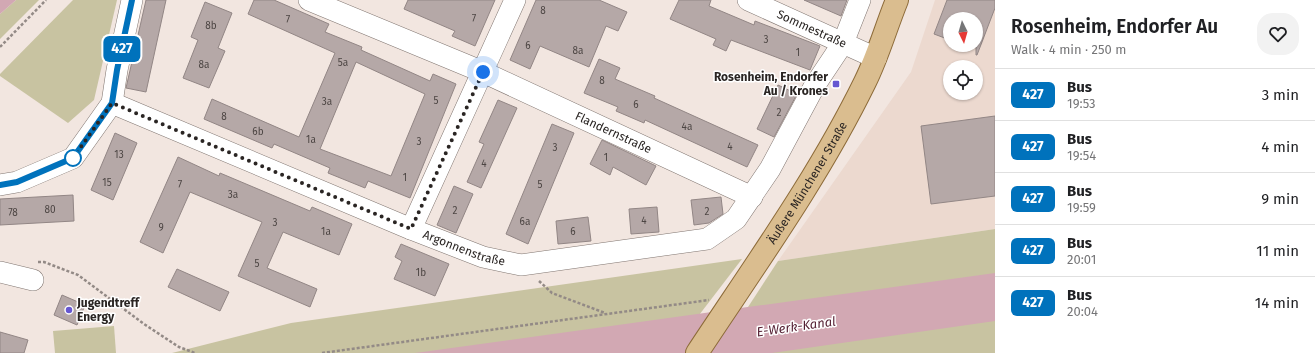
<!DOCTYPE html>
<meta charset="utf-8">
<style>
body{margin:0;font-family:"Fira Sans",sans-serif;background:#f2f2f2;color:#202124;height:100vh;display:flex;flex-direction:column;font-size:15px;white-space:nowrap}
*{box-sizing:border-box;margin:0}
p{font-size:13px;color:#757577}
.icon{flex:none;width:22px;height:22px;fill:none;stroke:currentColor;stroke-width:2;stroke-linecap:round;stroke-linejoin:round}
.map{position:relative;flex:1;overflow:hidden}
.panel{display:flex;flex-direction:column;background:#fff;width:320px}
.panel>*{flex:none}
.badge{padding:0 8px;border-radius:6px;font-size:14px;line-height:26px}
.needle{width:26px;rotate:175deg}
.tools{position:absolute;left:943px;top:12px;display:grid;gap:8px}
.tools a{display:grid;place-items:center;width:40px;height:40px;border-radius:50%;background:#fff;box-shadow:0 1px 3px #0004;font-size:20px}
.you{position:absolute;width:20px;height:20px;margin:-10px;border:3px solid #fff;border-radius:50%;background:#1a73e8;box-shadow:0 0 0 6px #1a73e833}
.map>.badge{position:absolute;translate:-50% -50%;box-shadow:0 0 0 2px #fff}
.round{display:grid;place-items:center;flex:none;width:42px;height:42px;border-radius:16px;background:#f2f2f2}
.overview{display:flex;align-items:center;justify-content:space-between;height:68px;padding:0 16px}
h1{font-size:19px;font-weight:600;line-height:30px}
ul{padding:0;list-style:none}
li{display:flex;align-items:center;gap:12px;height:52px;padding:0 16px;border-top:1px solid #e0e0e0}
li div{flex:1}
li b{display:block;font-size:15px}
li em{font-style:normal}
li .badge{min-width:44px;font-weight:700;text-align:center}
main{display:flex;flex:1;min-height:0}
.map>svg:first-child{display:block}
.built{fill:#ecd9cf;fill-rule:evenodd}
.green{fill:#c8c3a1}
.water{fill:#d2a8b3}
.building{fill:#b5a8a7;stroke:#928685;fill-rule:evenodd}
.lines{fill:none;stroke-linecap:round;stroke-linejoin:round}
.minor-casing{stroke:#817671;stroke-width:22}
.major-casing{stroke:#8d6b39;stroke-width:24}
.path{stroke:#938a86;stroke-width:2.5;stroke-dasharray:3 2;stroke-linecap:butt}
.minor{stroke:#fff;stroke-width:21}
.major{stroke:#dabd8f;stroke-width:22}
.line-casing{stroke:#fff;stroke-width:9}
.line{stroke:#0072bc;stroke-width:6}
.walk{stroke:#2a2523;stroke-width:4;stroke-dasharray:0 7.2}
.poi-dot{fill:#6657d1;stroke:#fff;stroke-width:1.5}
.stop-dot{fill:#fff;stroke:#0072bc;stroke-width:2}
.labels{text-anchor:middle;stroke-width:3;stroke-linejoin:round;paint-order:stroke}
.number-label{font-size:10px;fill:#4d4644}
.street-label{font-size:12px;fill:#2a2523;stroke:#fff}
.poi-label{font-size:12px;font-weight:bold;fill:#2a2523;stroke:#fff;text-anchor:end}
.water-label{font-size:13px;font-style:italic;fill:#531e31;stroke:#fff}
</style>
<main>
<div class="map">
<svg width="995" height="353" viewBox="0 0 995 353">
<rect width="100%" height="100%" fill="#f2e6e0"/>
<!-- built -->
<path class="built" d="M935 0H995V229L778 261 911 72ZM950 19H976V45H950ZM950 67H976V93H950Z"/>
<!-- green -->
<g class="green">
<polygon points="16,0 39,0 0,39 0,14"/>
<polygon points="73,0 117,0 94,100 68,123 0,76 0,74"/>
<polygon points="995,229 995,353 718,353 778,261"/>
<polygon points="742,259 670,353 172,353 291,323"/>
<polygon points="114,326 116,353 55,353 53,331"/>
</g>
<!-- water -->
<g class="water">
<polygon points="0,0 16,0 0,14"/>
<polygon points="995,273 995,321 772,353 415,353"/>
</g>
<!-- building -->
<g class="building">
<polygon points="146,0 166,0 146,92 126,88"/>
<path d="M254 0H274L329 24 325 32 362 47 361 50 430 81 433 74 456 84 410 198 368 181 365 188 328 173 330 168 274 144 272 148 204 119 212 99 299 137 335 53 248 14ZM356 62 425 94 391 176 320 149Z"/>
<polygon points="408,0 495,0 475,46 452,36 455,31 404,9"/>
<polygon points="536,0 599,0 627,12 618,31 606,26 589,67 540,46 530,69 510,60"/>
<polygon points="679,0 711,0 709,6 754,25 755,21 820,46 810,70 731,40 726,51 713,45 716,39 670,19"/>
<polygon points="804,0 847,0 841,16"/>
<polygon points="947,0 995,0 995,8 977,55 976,55 976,19 950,19 950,40 934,34"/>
<polygon points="205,2 232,13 218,48 225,51 209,88 183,78 198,40 191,37"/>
<polygon points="599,59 620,68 615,79 655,96 654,98 758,145 747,167 645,120 644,123 616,111 618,107 584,93"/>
<polygon points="778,85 797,94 774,137 757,129"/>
<polygon points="498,100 517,108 481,188 467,182 484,144 479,142"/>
<polygon points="995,116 995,196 931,204 921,126"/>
<polygon points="552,124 574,133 528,244 506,234"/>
<polygon points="115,133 137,143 113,200 91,190"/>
<polygon points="602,140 656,166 646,185 613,167 610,175 590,164"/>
<polygon points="178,157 219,176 220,173 310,211 312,207 352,224 339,255 283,232 267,268 317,289 310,307 238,276 262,222 190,192 163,253 140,242"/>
<polygon points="454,186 473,194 456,233 437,225"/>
<polygon points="73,195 74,221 0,225 0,199"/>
<polygon points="721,197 723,214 709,223 694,225 691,200"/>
<polygon points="657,207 659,232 631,234 629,209"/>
<polygon points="588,217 591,241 558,244 556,221"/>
<polygon points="401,244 449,264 435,296 394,279 402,261 395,257"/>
<polygon points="177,269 229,292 220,311 168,287"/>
<polygon points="62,295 85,305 77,325 54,315"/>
<polygon points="0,332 28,340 24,353 0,353"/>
</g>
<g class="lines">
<defs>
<g id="minor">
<path id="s1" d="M309 0 483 72 752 197"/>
<path id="s2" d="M748 0 876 58"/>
<path id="s3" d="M112 103 411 229 483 257 521 265 707 239 736 219 770 169 815 85 843 43 860 0"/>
<polyline points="0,185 17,182 73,158 112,103 117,70 132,0"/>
<polyline points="411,229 515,0"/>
<polyline points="0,272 33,280"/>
</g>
<g id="major">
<path id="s4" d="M697 353C755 265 818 178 865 82 878 56 886 27 897 0"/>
</g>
</defs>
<!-- minor casing -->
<use href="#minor" class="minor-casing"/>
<!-- major casing -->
<use href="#major" class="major-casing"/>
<!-- path -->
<g class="path">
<polyline points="0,47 46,0"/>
<polyline points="38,262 44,262 78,275 144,324 179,347 195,353"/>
<polyline points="539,281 552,293 605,313"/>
<polyline points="322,353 709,300"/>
</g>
<!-- minor -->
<use href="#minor" class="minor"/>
<!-- major -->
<use href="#major" class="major"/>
</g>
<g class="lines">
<defs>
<polyline id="line" points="0,185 17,182 73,158 112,103 117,70 132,0"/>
</defs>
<!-- line casing -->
<use href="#line" class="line-casing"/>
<!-- line -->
<use href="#line" class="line"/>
<!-- walk -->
<polyline class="walk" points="73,158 112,103 411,229 483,72"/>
</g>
<!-- markers -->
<g class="poi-dot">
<rect x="832" y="80" width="8" height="8" rx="2"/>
<circle cx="69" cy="310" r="4"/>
</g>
<circle class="stop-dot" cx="73" cy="158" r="8"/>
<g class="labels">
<!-- number labels -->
<g class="number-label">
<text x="543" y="14">8</text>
<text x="474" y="22">7</text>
<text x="288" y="23">7</text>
<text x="211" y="29">8b</text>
<text x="766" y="43">3</text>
<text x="528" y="49">6</text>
<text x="578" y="54">8a</text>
<text x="798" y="56">1</text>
<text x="343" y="66">5a</text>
<text x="204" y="68">8a</text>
<text x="602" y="84">8</text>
<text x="436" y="104">5</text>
<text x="327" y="105">3a</text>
<text x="636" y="108">6</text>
<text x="779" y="116">2</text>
<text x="224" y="120">8</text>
<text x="687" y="130">4a</text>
<text x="258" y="135">6b</text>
<text x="311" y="143">1a</text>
<text x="419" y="145">3</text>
<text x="730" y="150">4</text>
<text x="555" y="151">3</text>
<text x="119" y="158">13</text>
<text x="606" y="161">1</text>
<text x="484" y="167">4</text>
<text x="405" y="181">1</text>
<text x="107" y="186">15</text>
<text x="180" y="188">7</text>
<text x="540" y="188">5</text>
<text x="233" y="198">3a</text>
<text x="50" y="213">80</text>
<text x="455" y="214">2</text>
<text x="707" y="215">2</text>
<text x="13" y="216">78</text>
<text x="644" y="224">4</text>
<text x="525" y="225">6a</text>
<text x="275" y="226">3</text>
<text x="161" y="231">9</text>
<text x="326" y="235">1a</text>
<text x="573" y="235">6</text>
<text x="257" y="267">5</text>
<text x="421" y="276">1b</text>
</g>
<!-- street labels -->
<g class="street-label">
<text dy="4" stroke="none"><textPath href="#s2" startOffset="70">Sommestraße</textPath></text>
<text dy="4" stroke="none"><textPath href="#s1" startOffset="332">Flandernstraße</textPath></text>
<text dy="4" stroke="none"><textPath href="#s4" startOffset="203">Äußere Münchener Straße</textPath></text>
<text dy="4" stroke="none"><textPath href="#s3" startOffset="381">Argonnenstraße</textPath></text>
</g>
<!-- poi labels -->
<g class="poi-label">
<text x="828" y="81">Rosenheim, Endorfer<tspan x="828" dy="14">Au / Krones</tspan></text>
<text x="77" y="307" text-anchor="start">Jugendtreff<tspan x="77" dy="14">Energy</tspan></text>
</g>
<!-- water labels -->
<g class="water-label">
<text transform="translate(796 326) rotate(-8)" y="5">E-Werk-Kanal</text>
</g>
</g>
</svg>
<div class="tools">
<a><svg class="needle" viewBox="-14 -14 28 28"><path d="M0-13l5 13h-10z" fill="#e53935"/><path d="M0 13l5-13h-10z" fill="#757577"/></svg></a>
<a><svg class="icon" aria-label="locate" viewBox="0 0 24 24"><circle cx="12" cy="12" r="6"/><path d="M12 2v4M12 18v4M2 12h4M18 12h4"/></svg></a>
</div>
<div class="you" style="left:483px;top:72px"></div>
<b class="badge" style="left:122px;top:49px;background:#0072bc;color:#fff">427</b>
</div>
<section class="panel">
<div class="overview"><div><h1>Rosenheim, Endorfer Au</h1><p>Walk · 4 min · 250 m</p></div><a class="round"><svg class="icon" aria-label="heart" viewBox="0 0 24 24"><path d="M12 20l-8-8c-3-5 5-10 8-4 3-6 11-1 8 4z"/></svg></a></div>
<ul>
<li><span class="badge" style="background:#0072bc;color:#fff">427</span><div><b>Bus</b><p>19:53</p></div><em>3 min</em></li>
<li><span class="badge" style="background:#0072bc;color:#fff">427</span><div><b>Bus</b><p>19:54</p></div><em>4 min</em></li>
<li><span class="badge" style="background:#0072bc;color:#fff">427</span><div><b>Bus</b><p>19:59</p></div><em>9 min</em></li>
<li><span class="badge" style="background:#0072bc;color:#fff">427</span><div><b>Bus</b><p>20:01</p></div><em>11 min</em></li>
<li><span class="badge" style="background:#0072bc;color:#fff">427</span><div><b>Bus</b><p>20:04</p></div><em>14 min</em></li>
</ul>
</section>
</main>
